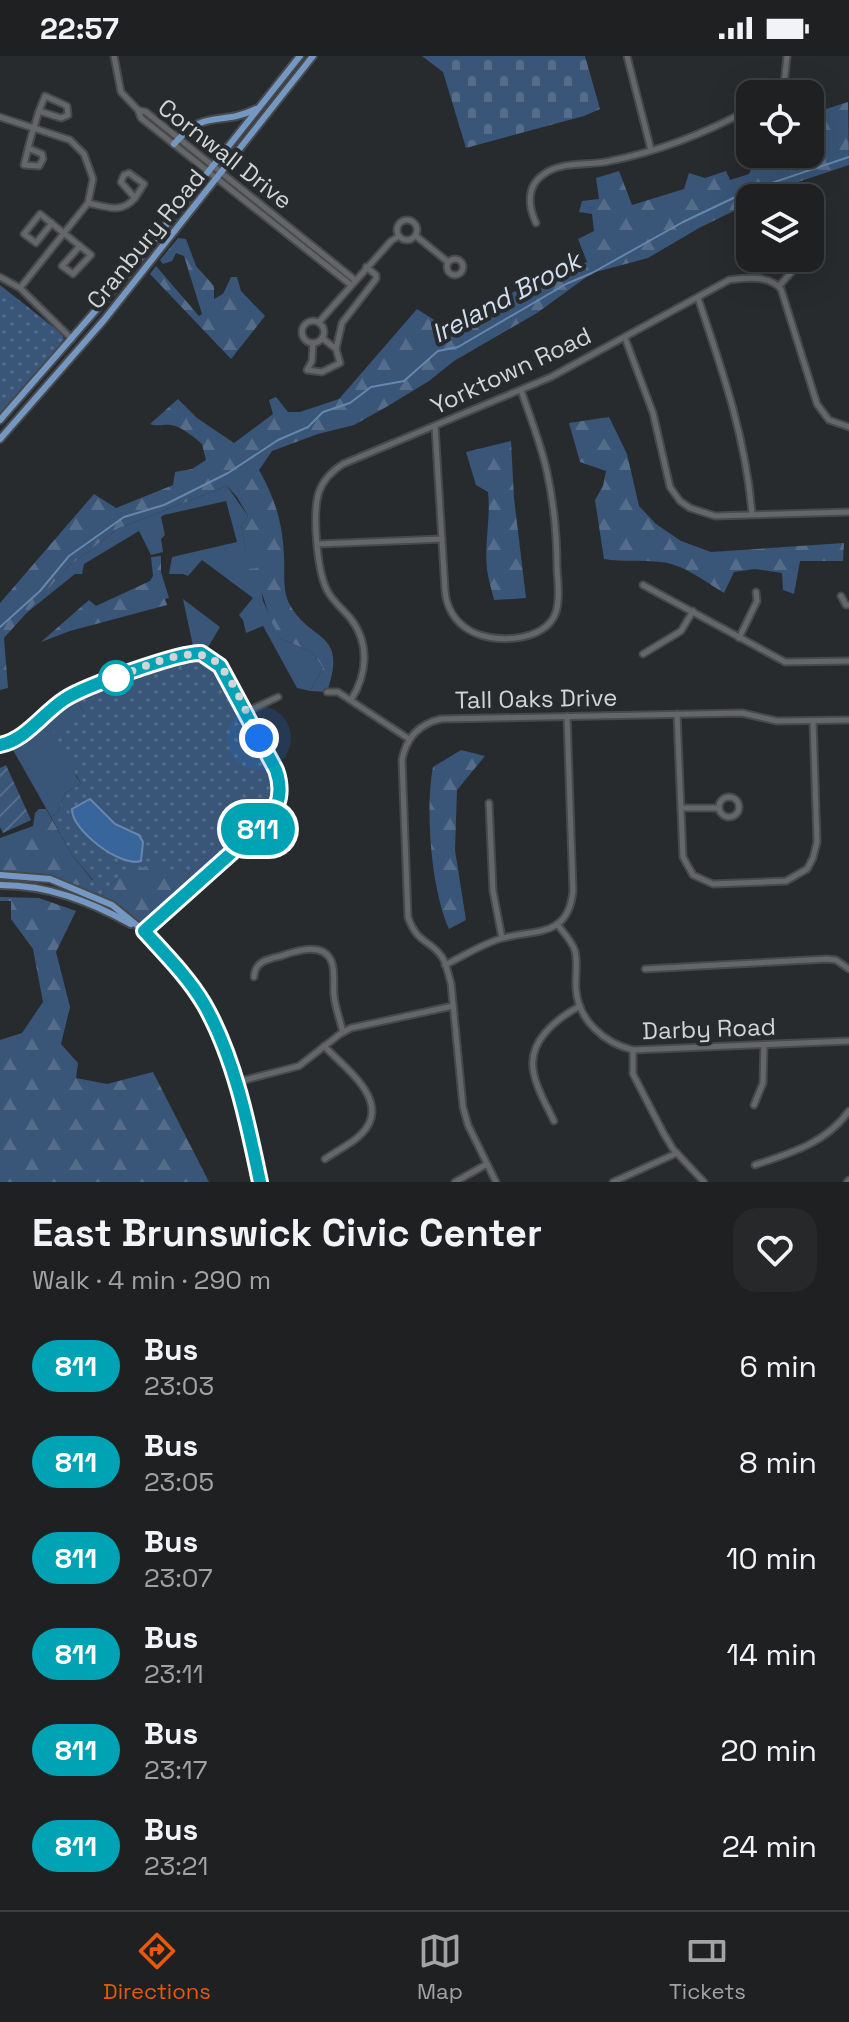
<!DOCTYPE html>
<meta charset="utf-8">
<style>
body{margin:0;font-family:"Space Grotesk",sans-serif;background:#26282a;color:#f1f3f6;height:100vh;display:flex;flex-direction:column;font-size:30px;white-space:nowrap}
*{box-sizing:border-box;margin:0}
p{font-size:26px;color:#a1a3a5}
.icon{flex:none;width:44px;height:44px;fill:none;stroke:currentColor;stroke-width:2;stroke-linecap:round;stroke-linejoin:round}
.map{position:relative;height:1126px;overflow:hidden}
.drawer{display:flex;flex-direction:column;background:#1e2022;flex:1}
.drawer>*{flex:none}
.badge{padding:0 16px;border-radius:26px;font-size:28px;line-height:52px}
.controls{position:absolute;left:736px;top:24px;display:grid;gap:16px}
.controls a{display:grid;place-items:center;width:88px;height:88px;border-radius:16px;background:#1e2022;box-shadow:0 8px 32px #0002,0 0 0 2px #3c3e40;font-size:40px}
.you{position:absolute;width:40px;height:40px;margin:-20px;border:6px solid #fff;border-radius:50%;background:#1a73e8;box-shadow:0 0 0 12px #1a73e833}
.map>.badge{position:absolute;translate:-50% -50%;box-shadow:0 0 0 4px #fff}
.round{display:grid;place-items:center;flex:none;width:84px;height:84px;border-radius:24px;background:#26282a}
.summary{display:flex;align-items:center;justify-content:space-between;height:136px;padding:0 32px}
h1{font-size:38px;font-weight:600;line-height:60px}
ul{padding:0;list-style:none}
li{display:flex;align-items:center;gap:24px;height:96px;padding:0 32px}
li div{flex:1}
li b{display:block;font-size:30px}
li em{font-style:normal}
li .badge{min-width:88px;font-weight:700;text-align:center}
.status{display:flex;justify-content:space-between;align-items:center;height:56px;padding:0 40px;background:#1e2022;direction:ltr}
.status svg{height:22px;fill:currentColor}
.tabs{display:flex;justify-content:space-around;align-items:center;height:112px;border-top:2px solid #3c3e40;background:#1e2022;font-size:22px;color:#a1a3a5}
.tabs a{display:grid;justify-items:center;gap:4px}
.tabs .on{color:#ea580c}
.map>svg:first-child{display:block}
.grass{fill:#395577}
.forest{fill:url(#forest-firs)}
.cemetery{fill:url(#cemetery-stones)}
.park{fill:url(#park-dots)}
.garden{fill:url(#garden-furrows)}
.water{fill:#38669c;stroke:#6687ad;stroke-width:2}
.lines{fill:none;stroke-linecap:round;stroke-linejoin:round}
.stream{stroke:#6687ad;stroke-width:2}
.minor-casing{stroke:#47494c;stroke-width:9}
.major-casing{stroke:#47494c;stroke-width:10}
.minor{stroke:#64666a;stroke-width:5}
.major{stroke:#7598c3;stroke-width:6}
.line-casing{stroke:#fff;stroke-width:18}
.line{stroke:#00a3b4;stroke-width:12}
.walk{stroke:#d2d4d6;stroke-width:8;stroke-dasharray:0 14.4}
.stop-dot{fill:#fff;stroke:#00a3b4;stroke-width:4}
.labels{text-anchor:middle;stroke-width:8;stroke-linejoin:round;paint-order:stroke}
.street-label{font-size:24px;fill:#d2d4d6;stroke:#282b2d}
.water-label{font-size:26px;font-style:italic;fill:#d2dfef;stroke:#282b2d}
</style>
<div class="status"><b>22:57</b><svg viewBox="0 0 49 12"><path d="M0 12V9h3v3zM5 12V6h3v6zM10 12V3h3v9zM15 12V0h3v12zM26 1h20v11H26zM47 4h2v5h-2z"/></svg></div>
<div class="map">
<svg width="849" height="1126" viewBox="0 0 849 1126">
<defs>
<pattern id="forest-firs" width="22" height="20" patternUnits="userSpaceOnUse" patternTransform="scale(2)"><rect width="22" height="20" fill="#395577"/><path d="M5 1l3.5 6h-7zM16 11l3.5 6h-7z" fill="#556d8a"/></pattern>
<pattern id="cemetery-stones" width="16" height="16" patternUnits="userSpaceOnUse" patternTransform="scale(2)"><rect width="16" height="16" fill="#395577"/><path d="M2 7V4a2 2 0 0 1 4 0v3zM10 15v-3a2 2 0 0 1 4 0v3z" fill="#556d8a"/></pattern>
<pattern id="park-dots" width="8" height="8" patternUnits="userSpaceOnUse" patternTransform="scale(2)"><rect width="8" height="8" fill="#395577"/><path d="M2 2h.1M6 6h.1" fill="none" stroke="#556d8a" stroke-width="1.8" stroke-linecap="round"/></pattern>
<pattern id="garden-furrows" width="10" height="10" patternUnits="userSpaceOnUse" patternTransform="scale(2)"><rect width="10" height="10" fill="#395577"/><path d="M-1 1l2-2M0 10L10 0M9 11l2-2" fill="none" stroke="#556d8a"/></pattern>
</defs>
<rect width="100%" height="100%" fill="#282b2d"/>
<!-- grass -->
<g class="grass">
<polygon points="227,430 248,460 241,470 246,495 257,503 263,545 281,583 312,596 323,612 310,635 297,632 263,570 246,577 243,564 239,559 253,542 202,504 188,520 183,518 169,518 172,501 237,486 226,445 164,459 161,461 165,479 161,483 163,496 151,499 139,475 84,508 82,518 75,518 24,559 67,512 117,473"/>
<polygon points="183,543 220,571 207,593 193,590"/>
<polygon points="74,638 84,657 76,720 81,728 65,737 58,756 51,761 9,687"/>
</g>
<!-- forest -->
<g class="forest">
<path d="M848 46 849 109 780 132 760 142H750V147L699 172 648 202 592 217 537 257 454 305 429 325 388 350 354 369 318 378 272 395 259 414C275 442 283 468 284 501 285 517 282 535 290 549 312 588 348 574 327 636L310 635 323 612 312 596 281 583 271 565 261 534 247 530 249 513 257 512V503L246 496 241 470 248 460 237 441 227 430 117 473 67 512 4 582 8 632 0 634V547L94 438 116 452 173 429 175 416 192 413 206 404 202 388C194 381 182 371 171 369 163 368 158 371 150 368L178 343 197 362 234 387 273 358 269 344 276 341 288 356H300L339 343 417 253 450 274 499 242 587 206 578 183 594 175 592 158 579 156 582 145 599 143 596 122 619 115 632 149 684 133 689 117 705 122 726 115 730 124 749 118 757 98H810V58Z"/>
<polygon points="178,182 186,183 196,210 214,230 214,243 223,238 231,221 237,221 241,235 265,260 231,303 150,218 156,210 199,260 202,258 184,200 176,197 172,205 163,208 160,204"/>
<path d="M609 361 627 398 639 450 656 468 681 485 711 496 844 487 843 505H800L794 538 783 534 782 517 755 513 734 516 724 537C706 526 683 508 661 506 642 504 623 506 604 503L595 444 603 430 606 415 580 406 569 367Z"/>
<path d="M511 385 514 442 526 542 494 544C492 534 488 523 487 513 484 487 491 462 488 436L476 429 466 396Z"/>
<polygon points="161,500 161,516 169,542 165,543 167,549 70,575 41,586 89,544 96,550 150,525 153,520 151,501"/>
<path d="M461 694 485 700 457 734 455 794 466 864 449 873C431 833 425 754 433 711Z"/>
<polygon points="39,753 46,753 72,799 93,825 72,831 50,823 0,819 0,782 33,770 35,757"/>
<polygon points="155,804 167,822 183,814 190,817 178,846 144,875 100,843 107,832 125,815 132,815"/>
<polygon points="0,841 39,842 76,855 56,896 70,951 61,988 78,1007 76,1022 107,1028 153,1016 209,1126 0,1126 0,984 22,977 43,946 33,893 11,863 11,845 0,845"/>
</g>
<!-- cemetery -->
<polygon class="cemetery" points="422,0 585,0 600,53 584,60 466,92 443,16"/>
<!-- park -->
<g class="park">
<polygon points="0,229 62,278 64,284 62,290 0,359"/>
<path d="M195 597 215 604 234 634 280 727 275 754 178 846 190 817 183 814 177 820 167 822 155 805C130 821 120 811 100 843L72 831 93 824 72 799 51 761 58 756 65 737 81 728 53 675 84 657 74 638 173 601Z"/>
</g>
<!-- garden -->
<polygon class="garden" points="6,709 31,764 3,777 0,771 0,712"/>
<!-- water -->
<path class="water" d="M90 743 115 768 139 779 143 786 141 805C121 812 71 774 72 753Z"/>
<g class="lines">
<!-- stream -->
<polyline class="stream" points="0,571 40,535 69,500 124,461 164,449 228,417 278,384 308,371 323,356 350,347 371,331 404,325 438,295 458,291 566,228 592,217 683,166 748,135 849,101"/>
<defs>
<g id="minor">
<polyline points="114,0 121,36 138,54 141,62 351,229"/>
<polyline points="627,0 651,94"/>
<polyline points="776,38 784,28 787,0"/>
<polygon points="45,40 67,50 68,59 61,62 39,55"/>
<polyline points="138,54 146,56 355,224"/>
<polyline points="0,61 70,84 84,98 93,123 88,147 20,232"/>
<path d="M28 92 42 98 43 103 39 110 24 109C28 91 33 73 39 55"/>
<polygon points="129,117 144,128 135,142 121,126 124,119"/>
<path d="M88 147C107 151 121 158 135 142"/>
<circle cx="407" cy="174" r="10"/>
<polyline points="52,167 36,187 24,178 40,158 80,190"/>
<path d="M536 167C528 150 526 130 544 118 561 105 590 110 610 105 660 95 706 77 750 53"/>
<polyline points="416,180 448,206"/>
<polygon points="80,190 91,199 73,218 62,210"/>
<circle cx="455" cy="211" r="8"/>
<polyline points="0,221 20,232 72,283"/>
<polyline points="779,230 804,202"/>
<path d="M698 242C722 313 746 382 752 458"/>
<circle cx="313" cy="276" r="11"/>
<polyline points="319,266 391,185 399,180"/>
<polyline points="322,282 336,293"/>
<polyline points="625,282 653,357 670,431 680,445 690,452 715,460 849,456"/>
<polyline points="313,287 312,305 307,314 322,316 340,307 336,293 342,267 376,223 376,219 366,211"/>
<path d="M435 370 445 534C446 550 454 565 469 574 491 588 546 587 556 556 560 543 558 527 557 513 557 481 554 448 547 416 541 388 530 361 521 334"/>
<polyline points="319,488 442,483"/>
<polyline points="643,529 785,606 849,605"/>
<polyline points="841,540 846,549 849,549"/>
<polyline points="739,582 757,545 756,536"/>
<polyline points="643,598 681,575 693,555"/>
<polyline points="327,636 338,636 409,683"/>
<path d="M351 644C367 619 370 588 351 563 343 553 333 546 327 534 317 514 312 457 319 436 323 424 332 415 343 408L551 321 729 224C747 222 769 219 781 233L817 348 829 364 849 371"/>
<polyline points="246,656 278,641"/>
<polyline points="677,658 683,801 693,819 713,828 786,825 807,813 813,802 817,786 813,665"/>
<path d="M0 689 16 684 67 641 173 601 201 597 220 610 276 714C283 734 280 751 266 766L144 875"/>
<circle cx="729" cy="751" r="10"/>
<polyline points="489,747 493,835 502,882"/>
<polyline points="681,752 719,752"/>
<path d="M557 868C563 876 572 885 575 895 578 906 575 921 576 933 578 964 604 987 633 994L849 985"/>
<path d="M445 909C464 900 483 887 503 882 536 873 568 882 573 835L567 660"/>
<polyline points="645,913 827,903 836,904 849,913"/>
<path d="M254 921C255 905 268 903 281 900 296 895 325 885 332 907 335 916 333 929 334 939 335 951 340 964 343 976"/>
<path d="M324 990C347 1014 397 1049 357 1082 347 1090 335 1096 325 1103"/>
<polyline points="633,994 633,1018 664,1078 673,1093 704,1126"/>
<polyline points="237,1026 299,1010 340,978 351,972 453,950"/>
<polyline points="754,1049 763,1027 764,989"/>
<path d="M554 1065C547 1050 537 1034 534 1018 526 986 556 963 580 950"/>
<path d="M755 1109C791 1097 826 1087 849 1055"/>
<polyline points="455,1126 487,1108"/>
<path d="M496 1126 468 1069 463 1051 451 927C448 919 447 908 442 901 431 884 417 888 408 861L402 704C406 682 419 668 441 663L742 657 777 665 849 664"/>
<polyline points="613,1126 677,1097"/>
<polyline points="847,1126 849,1124"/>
</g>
<g id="major">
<path d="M174 88C206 51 220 71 256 53"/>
<polyline points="0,364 124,222 300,0"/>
<polyline points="0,383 104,264 313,0"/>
<polyline points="0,819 50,823 112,849 144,875 186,922 205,950 237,1026 260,1126"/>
<path d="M0 829C48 829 89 845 131 868"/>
</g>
</defs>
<!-- minor casing -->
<use href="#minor" class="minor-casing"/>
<!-- major casing -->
<use href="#major" class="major-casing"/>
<!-- minor -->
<use href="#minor" class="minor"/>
<!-- major -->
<use href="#major" class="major"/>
</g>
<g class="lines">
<defs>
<path id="line" d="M0 689C26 684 43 657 65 643 85 630 180 596 201 597L220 610 276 714C283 734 280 751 266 766L144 875C165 898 188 921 204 948 234 1000 248 1068 260 1126"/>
</defs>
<!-- line casing -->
<use href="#line" class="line-casing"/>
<!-- line -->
<use href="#line" class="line"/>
<!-- walk -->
<path class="walk" d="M116 622 104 626C132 617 192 584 216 606 233 621 248 661 259 682"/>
</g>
<!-- markers -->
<circle class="stop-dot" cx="116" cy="622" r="16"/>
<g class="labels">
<!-- street labels -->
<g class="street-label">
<text transform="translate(225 98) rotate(38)" y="8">Cornwall Drive</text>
<text transform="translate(146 183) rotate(-51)" y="8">Cranbury Road</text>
<text transform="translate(511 315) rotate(-25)" y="8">Yorktown Road</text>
<text transform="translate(536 643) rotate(-1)" y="8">Tall Oaks Drive</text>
<text transform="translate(709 973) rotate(-2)" y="8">Darby Road</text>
</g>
<!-- water labels -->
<g class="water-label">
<text transform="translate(506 241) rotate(-28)" y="9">Ireland Brook</text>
</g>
</g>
</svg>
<div class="controls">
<a><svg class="icon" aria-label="locate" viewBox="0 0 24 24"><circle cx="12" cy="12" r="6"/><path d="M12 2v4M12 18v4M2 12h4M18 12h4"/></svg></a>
<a><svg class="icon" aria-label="layers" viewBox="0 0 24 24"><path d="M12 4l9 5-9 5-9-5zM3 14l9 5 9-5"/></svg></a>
</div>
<div class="you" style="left:259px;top:682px"></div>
<b class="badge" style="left:258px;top:773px;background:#00a3b4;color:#fff">811</b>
</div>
<section class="drawer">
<div class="summary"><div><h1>East Brunswick Civic Center</h1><p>Walk · 4 min · 290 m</p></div><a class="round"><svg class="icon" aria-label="heart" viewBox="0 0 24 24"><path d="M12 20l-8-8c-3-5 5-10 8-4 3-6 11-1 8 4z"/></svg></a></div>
<ul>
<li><span class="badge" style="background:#00a3b4;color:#fff">811</span><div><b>Bus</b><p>23:03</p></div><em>6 min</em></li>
<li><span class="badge" style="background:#00a3b4;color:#fff">811</span><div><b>Bus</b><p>23:05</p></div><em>8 min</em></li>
<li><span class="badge" style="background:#00a3b4;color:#fff">811</span><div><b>Bus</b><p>23:07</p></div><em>10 min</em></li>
<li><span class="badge" style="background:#00a3b4;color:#fff">811</span><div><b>Bus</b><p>23:11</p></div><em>14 min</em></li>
<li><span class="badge" style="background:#00a3b4;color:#fff">811</span><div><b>Bus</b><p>23:17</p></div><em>20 min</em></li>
<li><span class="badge" style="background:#00a3b4;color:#fff">811</span><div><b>Bus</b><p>23:21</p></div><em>24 min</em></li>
</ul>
</section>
<nav class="tabs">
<a class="on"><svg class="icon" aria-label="directions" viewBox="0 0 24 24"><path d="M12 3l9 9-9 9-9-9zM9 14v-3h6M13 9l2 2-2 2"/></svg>Directions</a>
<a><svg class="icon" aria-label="map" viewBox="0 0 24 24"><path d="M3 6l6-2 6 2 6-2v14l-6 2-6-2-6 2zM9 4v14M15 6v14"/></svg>Map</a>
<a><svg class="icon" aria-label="tickets" viewBox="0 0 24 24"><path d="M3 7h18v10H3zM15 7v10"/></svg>Tickets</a>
</nav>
